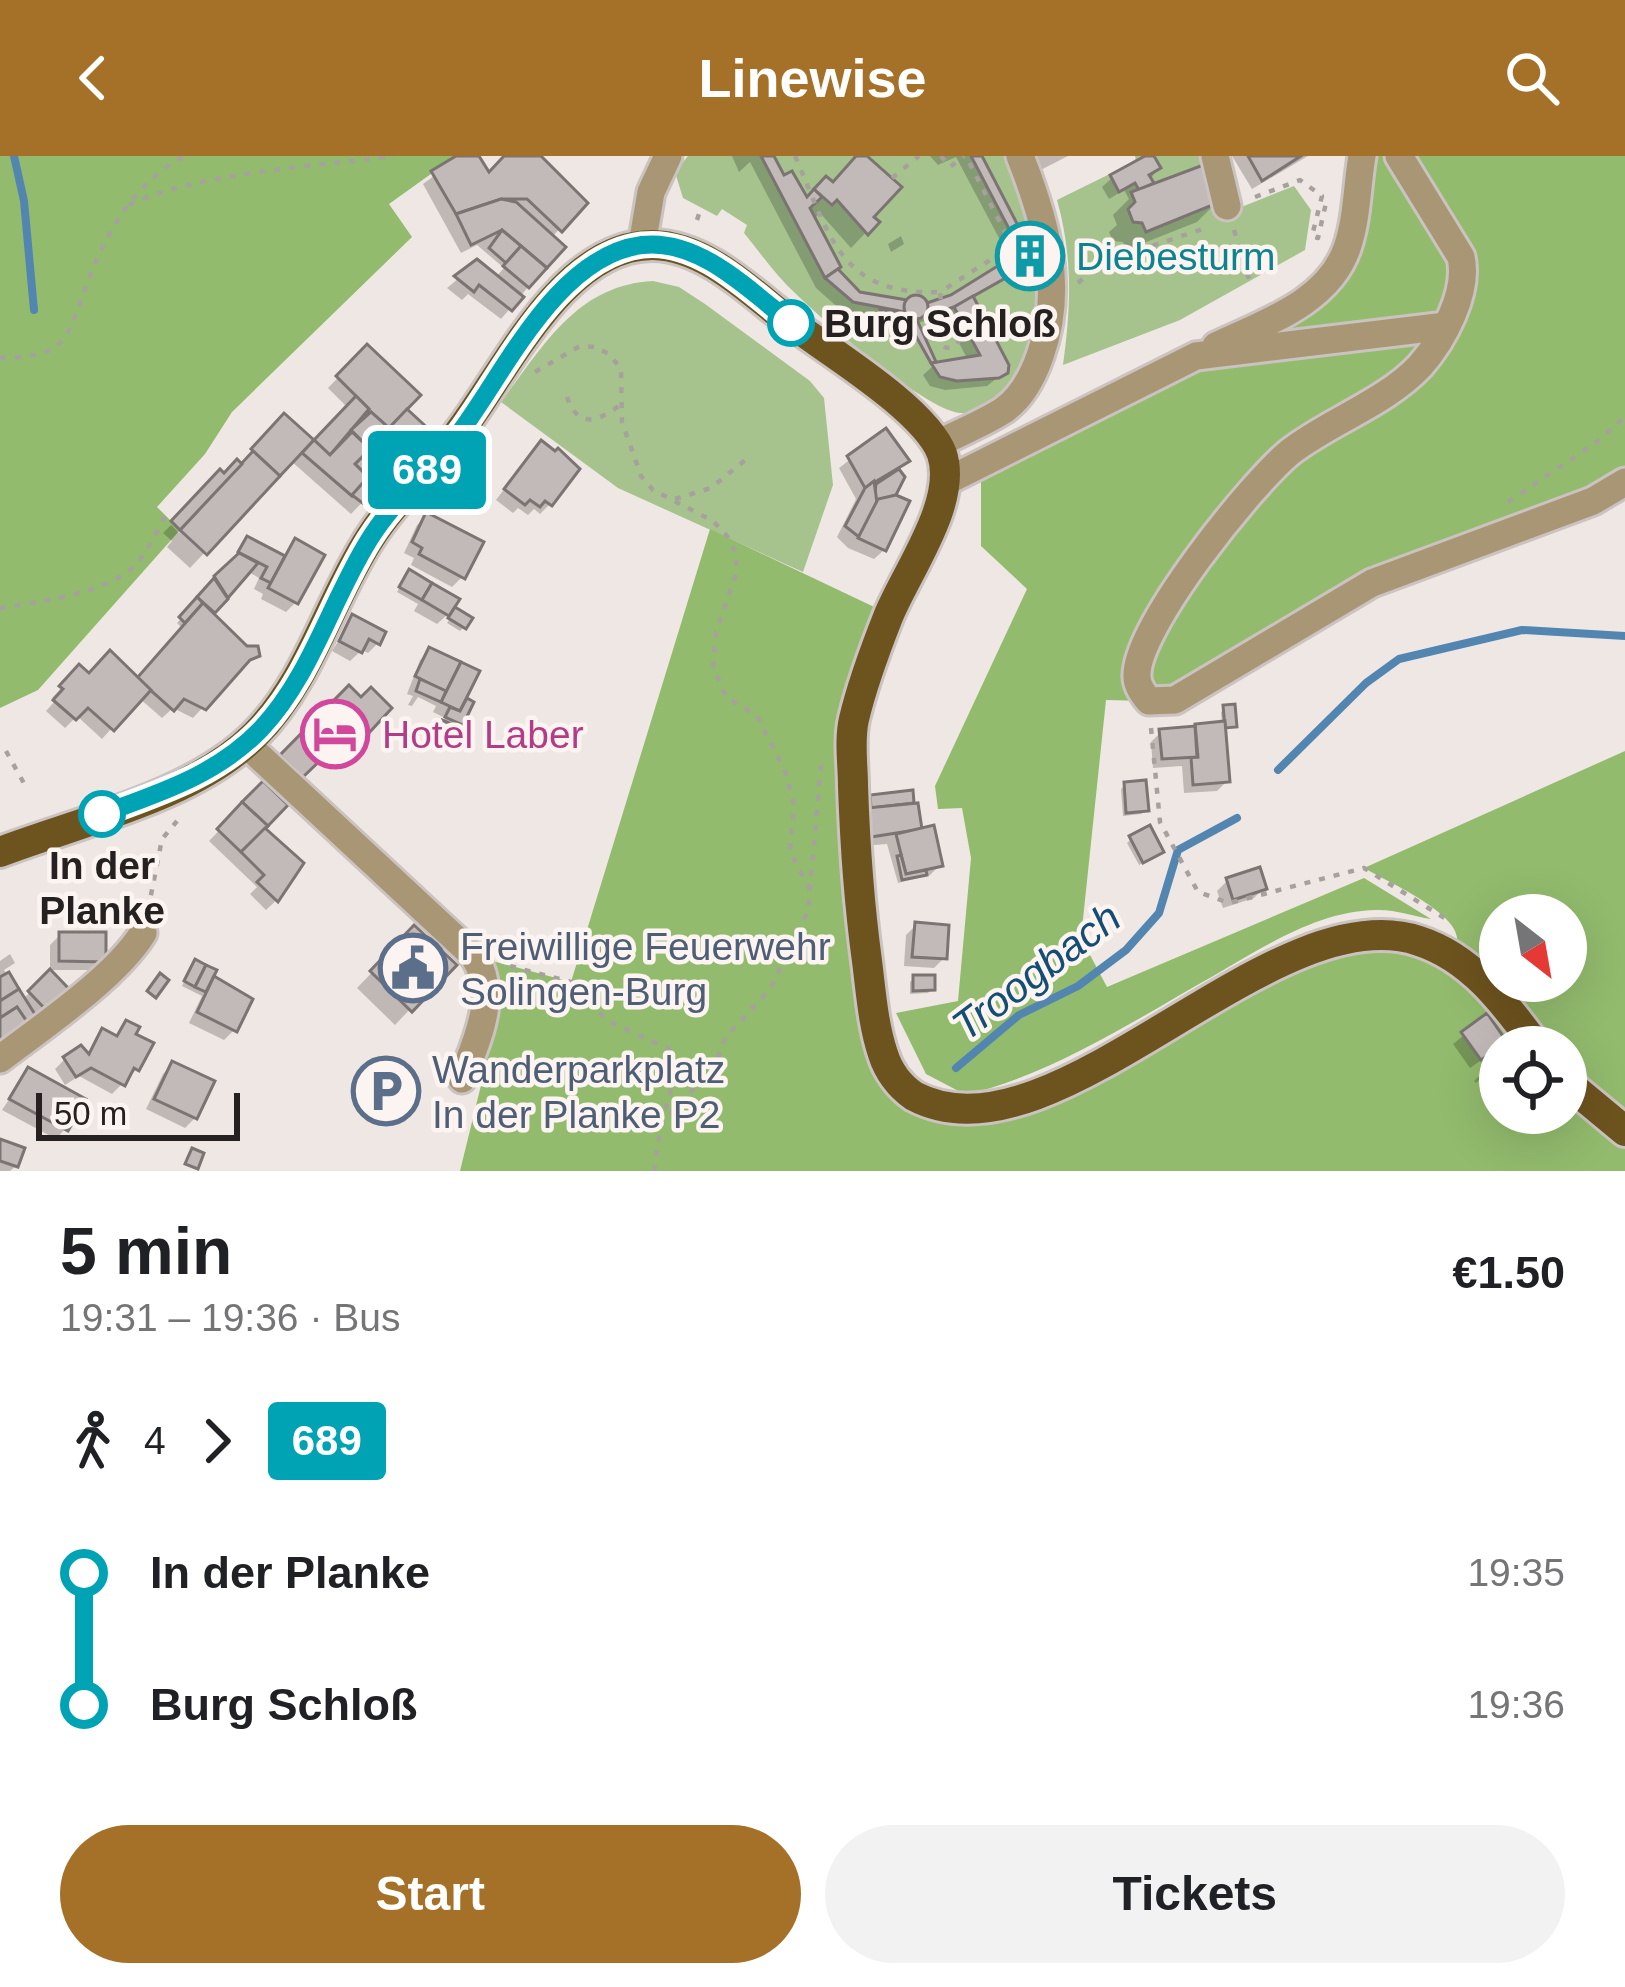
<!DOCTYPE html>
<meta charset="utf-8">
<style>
body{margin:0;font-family:Arial,sans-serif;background:#f2f2f2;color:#202124;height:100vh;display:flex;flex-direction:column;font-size:45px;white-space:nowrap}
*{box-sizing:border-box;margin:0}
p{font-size:39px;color:#757577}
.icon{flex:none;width:66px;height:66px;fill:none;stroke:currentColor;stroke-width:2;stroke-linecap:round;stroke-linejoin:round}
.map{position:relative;height:1015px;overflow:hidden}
.details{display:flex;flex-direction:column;background:#fff;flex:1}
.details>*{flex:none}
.badge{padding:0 24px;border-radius:9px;font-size:42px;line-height:78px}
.needle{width:78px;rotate:149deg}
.controls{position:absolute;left:1479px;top:738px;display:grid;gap:24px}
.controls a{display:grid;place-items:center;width:108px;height:108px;border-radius:50%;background:#fff;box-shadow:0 12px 48px #0002;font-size:60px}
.scale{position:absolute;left:36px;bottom:30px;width:204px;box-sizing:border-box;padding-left:12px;border:6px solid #242120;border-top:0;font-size:33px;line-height:42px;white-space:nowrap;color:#242120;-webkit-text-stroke:9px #fcf4f1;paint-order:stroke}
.map>.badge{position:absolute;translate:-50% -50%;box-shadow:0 0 0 6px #fff}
.legs{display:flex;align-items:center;gap:18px;height:132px;padding:0 60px;font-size:39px}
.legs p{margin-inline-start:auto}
.head{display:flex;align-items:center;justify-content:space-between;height:204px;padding:0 60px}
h1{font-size:66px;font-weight:600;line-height:90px}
.primary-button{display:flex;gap:24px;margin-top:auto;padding:24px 60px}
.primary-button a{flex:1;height:138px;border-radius:72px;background:#a57129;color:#fff;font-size:48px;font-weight:600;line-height:138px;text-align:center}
.primary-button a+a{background:#f2f2f2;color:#202124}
ul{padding:0 60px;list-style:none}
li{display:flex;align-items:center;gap:42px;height:132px;font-size:45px}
li i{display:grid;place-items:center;width:18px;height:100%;margin:0 15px;background:currentColor}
li i::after{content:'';width:30px;height:30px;margin:-15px;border:9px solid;border-radius:50%;background:#fff}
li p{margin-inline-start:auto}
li:first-child i{background:linear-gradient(#0000 50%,currentColor 0)}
li:last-child i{background:linear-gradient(currentColor 50%,#0000 0)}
header{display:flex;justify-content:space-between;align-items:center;height:156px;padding:0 60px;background:#a57129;color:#fff;font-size:54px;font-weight:600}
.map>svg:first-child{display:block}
.green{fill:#a6c38e}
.forest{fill:#92bb6d;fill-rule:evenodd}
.shadow{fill:#0003;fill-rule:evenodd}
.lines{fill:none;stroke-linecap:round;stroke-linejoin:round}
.stream{stroke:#5286b0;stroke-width:8}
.building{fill:#c2bab9;stroke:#7c7473;stroke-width:3}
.minor-casing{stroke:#cac3c0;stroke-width:33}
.major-casing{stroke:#cac3c0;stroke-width:36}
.path{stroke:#a7a19e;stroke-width:4.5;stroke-dasharray:6 9;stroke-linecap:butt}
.minor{stroke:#a99675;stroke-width:27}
.major{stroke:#6d531e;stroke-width:30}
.line-1-casing{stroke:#fff;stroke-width:27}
.line-1{stroke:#00a3b4;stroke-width:18}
.stop-1-dot{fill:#fff;stroke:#00a3b4;stroke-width:6}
.labels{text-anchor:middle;stroke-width:9;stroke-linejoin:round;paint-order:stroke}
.culture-label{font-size:39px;fill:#0d838f;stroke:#fcf4f1;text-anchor:start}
.stop-label{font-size:39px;font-weight:bold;fill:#242120;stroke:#fcf4f1;text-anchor:start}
.hotel-label{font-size:39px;fill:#b23c85;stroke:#fcf4f1;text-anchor:start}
.service-label{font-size:39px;fill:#4e5e75;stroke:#fcf4f1;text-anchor:start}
.water-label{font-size:42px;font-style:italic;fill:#144e74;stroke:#fcf4f1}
</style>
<header><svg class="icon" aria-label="back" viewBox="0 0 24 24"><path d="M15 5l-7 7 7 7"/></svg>Linewise<svg class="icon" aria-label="search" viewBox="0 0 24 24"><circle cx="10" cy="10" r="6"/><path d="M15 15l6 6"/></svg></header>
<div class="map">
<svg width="1625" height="1015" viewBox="0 0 1625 1015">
<rect width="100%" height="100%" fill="#efe7e3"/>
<!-- green -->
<g class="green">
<path d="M688 0H1013C1022 27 1038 58 1043 87 1050 137 1029 262 960 257 924 254 811 155 784 126 770 111 757 93 744 77L747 69 722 53 717 60 683 42 675 16Z"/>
<path d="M1135 0H1203L1234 54 1294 30 1311 54 1305 94 1180 164 1063 209C1071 151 1073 101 1057 44L1136 5Z"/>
<path d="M653 125 679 131 705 148 810 225 824 242 833 329 803 416 618 332 501 246C544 189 577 129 653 125Z"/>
</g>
<!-- forest -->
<g class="forest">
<polygon points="0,0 456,0 389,48 412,81 232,256 205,298 157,351 180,374 38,534 0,552"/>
<path d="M1362 0H1625V326L1463 392 1149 545 1106 544 1081 782 1107 831 1364 722 1431 763C1413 760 1394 753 1376 754 1317 755 1264 791 1215 819 1135 864 1055 917 966 939L926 918 896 857 958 845 971 702 962 652 938 653 935 630 1027 433 981 390V306L1332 123Z"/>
<path d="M710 373 889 458 851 570 884 904 966 958 1334 788 1454 801C1455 794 1457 788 1457 781 1453 754 1386 725 1364 712L1625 595V1015H460L484 917 466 911 484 858 474 800 571 826ZM1500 759H1566V825H1500ZM1500 891H1566V957H1500Z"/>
</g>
<!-- shadow -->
<g class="shadow">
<polygon points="461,0 476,0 488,20 508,0 537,0 584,47 551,82 562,91 501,163 468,138 462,144 447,132 477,107 495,122 504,112 477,89 461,97 423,28"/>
<polygon points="732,0 771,0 783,23 806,45 826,24 832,29 863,0 870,61 876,66 851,92 820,57 813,64 835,113 859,139 906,147 917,143 927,150 952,142 1015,103 1014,94 1008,99 956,1 938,9 930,0 977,0 1023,86 1017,92 1032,90 1038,96 1038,102 1027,114 1018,113 971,143 1005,216 987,230 945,234 930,230 923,219 933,210 968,204 944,159 915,168 911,178 882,176 878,162 842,155 816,132 750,6 739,16"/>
<polygon points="1011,0 1068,0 1023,23"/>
<polygon points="1232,0 1308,0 1252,33"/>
<polygon points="1158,12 1142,36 1217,46 1197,66 1126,94 1123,86 1113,85 1109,76 1117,69 1113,59 1129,43 1124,34 1109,43 1102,31 1112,22"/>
<polygon points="901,80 904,88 891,96 888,88"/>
<polygon points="367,192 403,253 429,277 351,358 291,305 190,412 167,391 172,385 163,377 171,369 179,377 224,321 241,312 284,261 314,288 348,252 328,232"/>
<path d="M886 276 906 305 897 315 902 321 892 340 906 347 884 394 874 403 848 392 837 381 856 343 839 312ZM894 341 876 350 871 343Z"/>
<polygon points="531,298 550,348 540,358 534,353 528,359 518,352 513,357 496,344"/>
<polygon points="427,359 462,421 452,431 411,409 414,402 404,397 417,369"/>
<polygon points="248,384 283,402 296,386 296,446 286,456 261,443 263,438 254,433 259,422 247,415 210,458 257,499 238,513 193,562 173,552 162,562 139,542 102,583 77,560 65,572 46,555 55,545 52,542 79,512 89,520 137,522 183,473 177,467 231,409"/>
<polygon points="405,421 447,459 437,468 414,455 418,448 397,436"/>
<polygon points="452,459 464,471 460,475 447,467"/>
<polygon points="353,462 378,487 368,497 362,494 350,505 332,495"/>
<polygon points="430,494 476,517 457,554 470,547 460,568 453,570 442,589 432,585 445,562 433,556 436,550 418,541 412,550 408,549 413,540 407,538 420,504"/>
<polygon points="349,533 361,545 388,552 331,614 318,602 291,629 273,610"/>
<polygon points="1225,552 1233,570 1223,574 1227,625 1217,635 1184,637 1182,610 1153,612 1151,586 1161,576 1222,568 1221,556"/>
<polygon points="263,629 261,672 282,739 266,754 250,738 257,731 209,685"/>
<polygon points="1125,629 1145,654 1141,658 1123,660 1121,633"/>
<polygon points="871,642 911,646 906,651 940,709 930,719 898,727 887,688 862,690 867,646"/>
<polygon points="1131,683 1157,699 1139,709 1127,687"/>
<polygon points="1227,725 1264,732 1254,742 1223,752 1217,735"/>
<polygon points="916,769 944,802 934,812 904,810 906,779"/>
<polygon points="414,773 452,809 395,869 357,832"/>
<polygon points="60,779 103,804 93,814 50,814 50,789"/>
<polygon points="10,798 15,807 4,814 22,844 50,817 67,835 0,890 0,805"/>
<polygon points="191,811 249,844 234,874 224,884 189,867 202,840 182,830"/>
<polygon points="914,822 932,833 928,837 910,838 910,826"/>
<polygon points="1487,861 1507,891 1500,891 1500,903 1476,927 1474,925 1495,905 1490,898 1470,912 1453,888"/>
<polygon points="127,867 137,913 112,938 79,920 65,929 55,913 65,903 86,900 103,876 114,882"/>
<polygon points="173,908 195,962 185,972 146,953 163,918"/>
<polygon points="28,915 65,973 56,983 2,954"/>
<polygon points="0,987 16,1010 10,1015 0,1015"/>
</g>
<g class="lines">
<!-- stream -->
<g class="stream">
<polyline points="14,0 24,45 34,154"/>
<polyline points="1278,614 1366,527 1399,503 1522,474 1625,480"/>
<polyline points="956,912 1019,859 1078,830 1126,794 1159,757 1178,694 1237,662"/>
</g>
</g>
<!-- building -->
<g class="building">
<polygon points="456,0 479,0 489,16 504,0 541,0 588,47 562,76 527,43 501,43 456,58 431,15"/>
<polygon points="761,0 774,0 784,19 792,15 807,41 814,33 822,41 810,52 841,111 825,122"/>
<polygon points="856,0 867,0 902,31 874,61 880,66 868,79 837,44 832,49 814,33 826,20 833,26"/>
<polygon points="971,0 982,0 1027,87 1019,92"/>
<polygon points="1145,0 1154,0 1161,12 1149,19 1154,27 1139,34 1135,27 1119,36 1110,19"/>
<polygon points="1248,0 1301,0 1262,25"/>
<polygon points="1206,8 1220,46 1146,76 1142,67 1133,66 1128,53 1135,46 1131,36"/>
<polygon points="501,43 516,46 566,91 547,112 502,74 471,89 456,58"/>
<polygon points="502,74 521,90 506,107 489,92"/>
<circle cx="1029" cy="99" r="12"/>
<polygon points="521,90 547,112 529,132 503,110"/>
<polygon points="1017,98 1025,111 954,151 925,160 927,147 951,139"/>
<polygon points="477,103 524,141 512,155 479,129 474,136 454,120"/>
<polygon points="838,113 860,136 907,144 905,156 853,146 825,122"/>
<circle cx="916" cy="151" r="12"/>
<polygon points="973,140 1009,209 1008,217 999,222 957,225 940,221 931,207 980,199 954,151"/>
<polygon points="880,154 905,156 917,164 936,206 931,207 913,175 886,173"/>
<polygon points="367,188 421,239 389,272 371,256 365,260 369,253 336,220"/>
<polygon points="356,240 369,253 330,299 314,284"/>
<polygon points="407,253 433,277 381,332 355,308 370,293 351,274 371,256 389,272"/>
<polygon points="284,257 314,284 280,320 251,293"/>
<polygon points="886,272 910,305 865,332 847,300"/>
<polygon points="352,276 370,293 355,308 368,321 352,340 302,297 314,284 330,299"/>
<polygon points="541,284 555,295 558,292 580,313 552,350 545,345 540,351 530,344 525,349 504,333"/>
<polygon points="253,295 280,320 207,399 180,374"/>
<polygon points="237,303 242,308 180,374 171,365 220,313 224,317"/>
<polygon points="899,313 905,321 896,339 874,345 876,328"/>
<polygon points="368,321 380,331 365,349 352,339"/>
<polygon points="874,325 877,347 859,381 845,370 865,332"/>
<polygon points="896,339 910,345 886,395 858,382 878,343"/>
<polygon points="426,356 484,386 465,423 419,398 422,392 412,386"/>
<polygon points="247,380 285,400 271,427 261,422 267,411 238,396"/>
<polygon points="295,382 325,399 298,448 268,432"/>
<polygon points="239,397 258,407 228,442 214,420"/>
<polygon points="409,413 432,427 422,444 399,431"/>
<polygon points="214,422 228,443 215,457 197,441"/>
<polygon points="432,427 460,443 449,460 422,444"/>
<polygon points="197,441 203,447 185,467 179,461"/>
<polygon points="203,447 247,490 258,490 260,500 250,504 206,554 184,543 174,555 137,522"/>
<polygon points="455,451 473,462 466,473 448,462"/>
<polygon points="352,458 386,476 380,489 369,483 362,497 339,485"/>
<polygon points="429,491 461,506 446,536 415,520"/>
<polygon points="110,494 151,534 114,575 88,552 76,564 53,544 63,533 59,530 79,508 89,517"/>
<polygon points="461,506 480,515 460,555 441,546"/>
<polygon points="420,523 446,535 441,546 416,535"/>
<polygon points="349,529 361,541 371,531 392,552 342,606 330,595 303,621 280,599"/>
<polygon points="467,542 474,546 463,569 445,561 450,551 460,555"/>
<polygon points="1235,548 1237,571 1225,572 1223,549"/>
<polygon points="442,564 456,570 448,587 434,580"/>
<polygon points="1225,565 1230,626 1193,629 1191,601 1198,601 1195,568"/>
<polygon points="1195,570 1197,601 1162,603 1159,573"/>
<polygon points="1146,624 1149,655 1126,657 1124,626"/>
<polygon points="263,625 288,649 268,670 242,646"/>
<polygon points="913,634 914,647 871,652 870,639"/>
<polygon points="242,646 268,670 241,696 217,673"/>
<polygon points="918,647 922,673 871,681 867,652"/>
<polygon points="934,669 943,710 906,718 896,678"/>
<polygon points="1150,669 1164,696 1143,707 1129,680"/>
<polygon points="265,672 304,707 278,746 257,726 264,719 241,696"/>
<polygon points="901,699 906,718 926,714 927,719 902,724 897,700"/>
<polygon points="1260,711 1267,733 1233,744 1226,722"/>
<polygon points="915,766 949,769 947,803 912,801"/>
<polygon points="414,769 457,809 412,856 370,815"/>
<polygon points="59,776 106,776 106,806 59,805"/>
<polygon points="195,803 206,809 195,831 184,825"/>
<polygon points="206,809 217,814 206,836 195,831"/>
<polygon points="50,813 71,835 49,857 28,835"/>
<polygon points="9,816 19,833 0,845 0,821"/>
<polygon points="160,817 169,824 156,842 147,835"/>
<polygon points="913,819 935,819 935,834 913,835"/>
<polygon points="214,820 253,843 237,876 197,856"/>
<polygon points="19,833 38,863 29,869 17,851 0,862 0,845"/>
<polygon points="17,851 30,870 0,889 0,862"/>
<polygon points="1487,857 1507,886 1481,904 1461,876"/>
<polygon points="126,864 140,871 136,878 154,887 139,915 134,912 125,930 91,912 76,921 63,901 81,889 89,898 102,872 117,880"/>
<polygon points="172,905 215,925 197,963 154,943"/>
<polygon points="28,911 86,943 68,975 9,943"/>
<polygon points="0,983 25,992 18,1011 0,1005"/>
<polygon points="192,992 204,997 198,1013 185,1008"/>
</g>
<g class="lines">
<defs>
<g id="minor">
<polyline points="1215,0 1227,50"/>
<path d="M1399 0 1461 101C1469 136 1443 184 1420 210 1385 247 1330 265 1290 296 1252 327 1134 473 1137 521 1137 530 1143 538 1149 545L1175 544 1372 427 1593 345 1625 326"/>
<polyline points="642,89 651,36 668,0"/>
<path d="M1216 190C1264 167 1328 147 1347 92 1357 64 1357 29 1362 0"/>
<path d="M937 288C959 277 984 267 1004 254 1022 241 1033 220 1040 200 1065 131 1046 66 1020 0"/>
<polyline points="945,326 1196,200 1446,170"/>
<path d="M246 588 474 800C499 840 477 883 462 923"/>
<path d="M0 903C42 871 116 821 143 777"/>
</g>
<g id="major">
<path d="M0 696C81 665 193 641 255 579 310 524 329 445 370 382 394 344 429 314 457 279 505 218 562 88 653 89 706 90 751 136 791 167 830 196 926 254 942 298 958 347 906 416 888 461 875 494 862 529 854 563 849 584 853 609 853 630 855 689 859 746 867 805 871 836 873 868 883 898 888 914 899 930 914 940 1054 1015 1271 735 1419 785 1472 802 1505 848 1537 891"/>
<polyline points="1566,926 1625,975"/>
</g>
</defs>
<!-- minor casing -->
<use href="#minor" class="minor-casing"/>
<!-- major casing -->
<use href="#major" class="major-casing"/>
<!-- path -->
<g class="path">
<path d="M795 0C830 79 839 140 940 136"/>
<polyline points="941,0 950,11 964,0"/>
<polyline points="892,22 919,0"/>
<polyline points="1255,41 1300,24 1322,40 1312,80 1318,82 1326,47 1330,47"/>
<path d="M129 49C194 17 319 10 394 0"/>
<polyline points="697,64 699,58"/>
<polyline points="1234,74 1250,126"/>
<polyline points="1078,127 1086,120 1085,112 1209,71"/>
<circle cx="949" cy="182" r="10"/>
<polyline points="944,173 940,136 1012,90 966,0"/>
<path d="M0 202C16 201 42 201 55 191 72 178 78 152 85 133 105 78 131 30 184 0"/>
<polyline points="535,216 580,190 595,191 609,198 621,213 622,266 641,320 653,334 713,365 728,381 736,397 737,415 716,476 713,511 726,541 757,560 785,615 794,649 790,696 810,734"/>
<path d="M567 241C578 273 598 266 620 249"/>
<polyline points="675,343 711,332 749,301"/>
<polyline points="1508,346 1595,287 1625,261"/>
<path d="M0 452C37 446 110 437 135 409 148 396 156 376 165 360"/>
<polyline points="1151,572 1160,666 1198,736 1229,747 1364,712 1446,763"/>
<polyline points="6,595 26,631"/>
<polyline points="148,754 162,683 177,665"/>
<path d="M510 810 571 826 608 865 669 893C681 913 668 941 662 964"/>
<polyline points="654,1015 661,969 715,909 725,882 770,833 808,755 821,609"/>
</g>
<!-- minor -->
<use href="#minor" class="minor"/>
<!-- major -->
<use href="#major" class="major"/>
</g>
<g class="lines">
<defs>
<path id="line-1" d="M102 658C159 637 217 619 261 573 311 520 331 445 369 384 393 345 428 316 457 280 504 219 556 100 642 89 699 82 750 135 791 167"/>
</defs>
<!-- line-1 casing -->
<use href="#line-1" class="line-1-casing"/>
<!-- line-1 -->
<use href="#line-1" class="line-1"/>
</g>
<!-- icons -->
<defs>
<symbol id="building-ring" viewBox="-11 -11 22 22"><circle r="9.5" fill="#fcf4f1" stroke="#0f9aa8" stroke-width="1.5"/><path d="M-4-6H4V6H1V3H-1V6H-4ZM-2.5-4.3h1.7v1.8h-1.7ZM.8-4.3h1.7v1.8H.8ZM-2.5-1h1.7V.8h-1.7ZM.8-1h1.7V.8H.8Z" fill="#0f9aa8"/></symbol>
<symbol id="hotel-ring" viewBox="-11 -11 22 22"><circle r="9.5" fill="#fcf4f1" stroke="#d1479c" stroke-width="1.5"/><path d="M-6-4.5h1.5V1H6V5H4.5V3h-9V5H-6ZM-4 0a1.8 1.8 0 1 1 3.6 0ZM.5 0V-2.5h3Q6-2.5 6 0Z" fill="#d1479c"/></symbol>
<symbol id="civic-ring" viewBox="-11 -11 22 22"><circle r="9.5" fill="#fcf4f1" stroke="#5c6f8a" stroke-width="1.5"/><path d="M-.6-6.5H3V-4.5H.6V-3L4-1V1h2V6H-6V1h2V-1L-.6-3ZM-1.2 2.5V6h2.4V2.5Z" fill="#5c6f8a"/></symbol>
<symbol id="parking-ring" viewBox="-11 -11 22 22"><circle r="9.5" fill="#fcf4f1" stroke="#5c6f8a" stroke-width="1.5"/><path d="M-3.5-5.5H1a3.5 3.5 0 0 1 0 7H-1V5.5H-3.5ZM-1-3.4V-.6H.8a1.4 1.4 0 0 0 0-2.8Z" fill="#5c6f8a"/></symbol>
</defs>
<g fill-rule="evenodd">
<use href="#building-ring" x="992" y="62" width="76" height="76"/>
<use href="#hotel-ring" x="297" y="540" width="76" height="76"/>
<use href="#civic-ring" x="375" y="774" width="76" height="76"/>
<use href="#parking-ring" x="348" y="897" width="76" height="76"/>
</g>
<!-- markers -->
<g class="stop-1-dot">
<circle cx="791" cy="167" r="21"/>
<circle cx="102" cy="658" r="21"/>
</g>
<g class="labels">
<!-- culture labels -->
<g class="culture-label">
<text x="1076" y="114">Diebesturm</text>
</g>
<!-- stop labels -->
<g class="stop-label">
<text x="824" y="181">Burg Schloß</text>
<text x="102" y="723" text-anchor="middle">In der<tspan x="102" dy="45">Planke</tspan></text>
</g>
<!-- hotel labels -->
<g class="hotel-label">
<text x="382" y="592">Hotel Laber</text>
</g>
<!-- service labels -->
<g class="service-label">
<text x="460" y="804">Freiwillige Feuerwehr<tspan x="460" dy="45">Solingen-Burg</tspan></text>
<text x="432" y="927">Wanderparkplatz<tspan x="432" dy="45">In der Planke P2</tspan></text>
</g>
<!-- water labels -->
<g class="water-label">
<text transform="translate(1036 815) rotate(-37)" y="15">Troogbach</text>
</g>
</g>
</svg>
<div class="controls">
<a><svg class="needle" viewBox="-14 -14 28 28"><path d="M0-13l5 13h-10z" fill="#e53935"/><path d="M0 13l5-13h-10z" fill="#757577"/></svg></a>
<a><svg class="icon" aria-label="locate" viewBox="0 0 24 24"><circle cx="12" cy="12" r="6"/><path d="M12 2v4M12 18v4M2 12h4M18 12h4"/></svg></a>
</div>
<div class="scale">50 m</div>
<b class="badge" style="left:427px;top:314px;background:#00a3b4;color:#fff">689</b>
</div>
<section class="details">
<div class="head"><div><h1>5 min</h1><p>19:31 – 19:36 · Bus</p></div><b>€1.50</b></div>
<div class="legs"><svg class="icon" aria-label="walk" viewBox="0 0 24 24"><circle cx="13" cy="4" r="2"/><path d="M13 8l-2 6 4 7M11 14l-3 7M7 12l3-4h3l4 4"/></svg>4<svg class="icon" aria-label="forward" viewBox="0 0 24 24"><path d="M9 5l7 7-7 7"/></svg><b class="badge" style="background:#00a3b4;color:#fff">689</b></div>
<ul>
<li><i style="color:#00a3b4"></i><b>In der Planke</b><p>19:35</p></li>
<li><i style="color:#00a3b4"></i><b>Burg Schloß</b><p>19:36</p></li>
</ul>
<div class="primary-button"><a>Start</a><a>Tickets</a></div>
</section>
